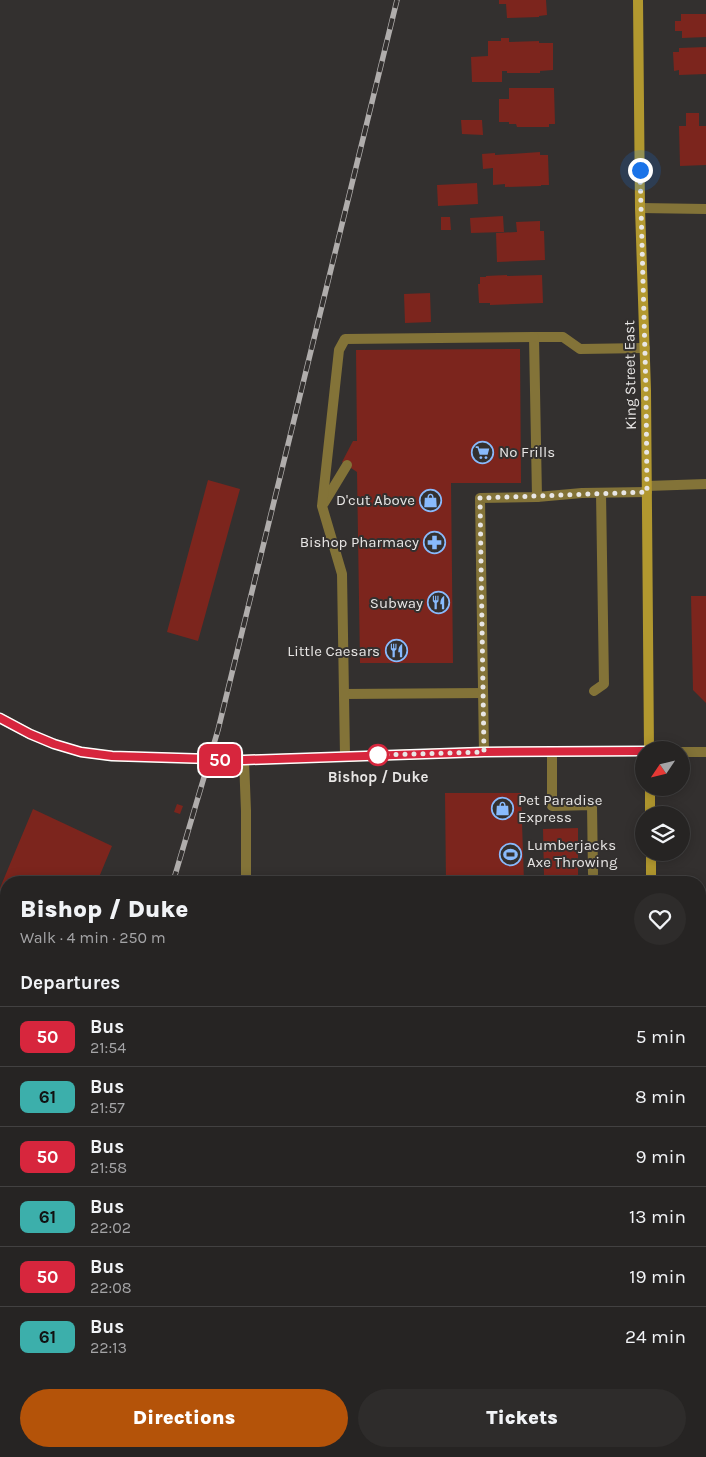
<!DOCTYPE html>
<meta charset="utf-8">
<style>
body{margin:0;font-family:Karla,sans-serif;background:#2e2c2b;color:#f1f3f6;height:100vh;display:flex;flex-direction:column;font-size:19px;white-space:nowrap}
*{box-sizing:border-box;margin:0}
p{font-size:16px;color:#a4a4a6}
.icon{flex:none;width:28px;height:28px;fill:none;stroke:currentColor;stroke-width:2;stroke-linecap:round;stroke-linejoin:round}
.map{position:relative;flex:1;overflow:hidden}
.side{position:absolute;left:0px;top:876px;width:706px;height:581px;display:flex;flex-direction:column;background:#262423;border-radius:20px 20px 0 0;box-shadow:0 2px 12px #0003,0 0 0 1px #424141}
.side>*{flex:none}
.badge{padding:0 10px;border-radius:8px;font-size:18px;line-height:32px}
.needle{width:32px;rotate:235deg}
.tools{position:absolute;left:635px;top:741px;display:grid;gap:10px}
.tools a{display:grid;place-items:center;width:55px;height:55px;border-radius:50%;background:#262423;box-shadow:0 2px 12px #0003,0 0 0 1px #424141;font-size:25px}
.you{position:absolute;width:25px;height:25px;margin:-12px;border:4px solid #fff;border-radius:50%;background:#1a73e8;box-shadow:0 0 0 8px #1a73e833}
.map>.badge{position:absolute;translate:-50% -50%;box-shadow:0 0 0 2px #fff}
h2{padding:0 20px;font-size:19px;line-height:45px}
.round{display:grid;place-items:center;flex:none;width:52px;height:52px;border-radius:26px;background:#2e2c2b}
.overview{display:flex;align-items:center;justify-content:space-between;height:85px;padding:0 20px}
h1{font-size:24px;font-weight:800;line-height:38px}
.primary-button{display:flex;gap:10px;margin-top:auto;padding:10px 20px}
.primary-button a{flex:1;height:58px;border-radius:30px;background:#b45309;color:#fff;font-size:20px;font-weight:800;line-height:58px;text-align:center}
.primary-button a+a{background:#2e2c2b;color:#f1f3f6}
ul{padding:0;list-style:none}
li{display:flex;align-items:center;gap:15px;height:60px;padding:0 20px;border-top:1px solid #424141}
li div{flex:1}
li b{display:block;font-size:19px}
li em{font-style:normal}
li .badge{min-width:55px;font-weight:700;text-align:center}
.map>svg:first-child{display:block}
.building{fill:#7c251d}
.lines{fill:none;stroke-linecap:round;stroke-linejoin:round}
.service{stroke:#837338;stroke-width:10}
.minor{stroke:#837338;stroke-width:10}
.secondary{stroke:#b2982f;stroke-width:10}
.rail-casing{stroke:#b0adac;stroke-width:5.5}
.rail{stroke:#33302f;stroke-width:4;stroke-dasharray:11;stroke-linecap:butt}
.line-casing{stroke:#fff;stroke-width:11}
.line{stroke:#d7263d;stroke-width:8}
.walk{stroke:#e8e6e5;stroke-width:5;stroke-dasharray:0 9}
.stop-dot{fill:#fff;stroke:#d7263d;stroke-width:2.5}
.labels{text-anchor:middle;stroke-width:4;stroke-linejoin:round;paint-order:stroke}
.street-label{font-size:15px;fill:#e8e6e5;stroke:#33302f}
.poi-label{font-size:15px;fill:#e8e6e5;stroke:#33302f;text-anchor:end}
.stop-label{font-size:15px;font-weight:bold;fill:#e8e6e5;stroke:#33302f}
</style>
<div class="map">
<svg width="706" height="1457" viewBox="0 0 706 1457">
<rect width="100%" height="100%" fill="#33302f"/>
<!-- building -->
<g class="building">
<polygon points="499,0 546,0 547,15 539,16 539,17 507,18 506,4 499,4"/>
<polygon points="681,14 706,14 706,37 682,38 682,31 675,31 675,21 681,21"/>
<polygon points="501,38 509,38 509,42 539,41 539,43 553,43 553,70 540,71 540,73 507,73 507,71 502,71 502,82 472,82 471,57 488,56 488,41 501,41"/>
<polygon points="706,47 706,74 679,75 679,70 674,71 673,52 679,52 679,48"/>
<polygon points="509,88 554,88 555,124 549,124 549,127 517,127 516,124 509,124 509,122 499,122 499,99 509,99"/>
<polygon points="686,113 699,113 699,126 706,126 706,165 680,166 679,126 686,126"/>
<polygon points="461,120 482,120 483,135 462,134"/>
<polygon points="540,152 540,155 548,155 549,185 541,185 541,186 505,187 505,184 493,185 493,168 483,169 482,154 495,153 495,155"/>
<polygon points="477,183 478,204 438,206 437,185"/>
<polygon points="503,216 504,232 471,233 470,218"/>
<polygon points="441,217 450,217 451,230 441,230"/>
<polygon points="540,221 540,231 544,231 545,260 497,262 496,233 517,232 516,222"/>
<polygon points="507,275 507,276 542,275 543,303 490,305 490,303 479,303 478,284 480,284 480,277 486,277 486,276"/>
<polygon points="430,293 431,322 405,323 404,294"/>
<polygon points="520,349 521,483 451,483 453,663 360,663 357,472 342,462 353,441 357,441 356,350"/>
<polygon points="208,480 240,489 198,641 167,632"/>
<polygon points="691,596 706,596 706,703 693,690"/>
<polygon points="445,793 521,793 524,882 446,882"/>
<polygon points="177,804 183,806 180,814 174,812"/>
<polygon points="33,809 112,846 97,882 6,882 6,1096 0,1111 0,888"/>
<polygon points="578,828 578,875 544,876 543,829"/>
<rect x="702" y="1038" width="4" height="31"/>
<rect x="700" y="1106" width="6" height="23"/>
<rect x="700" y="1215" width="6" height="47"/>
<rect x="700" y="1286" width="6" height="26"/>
<polygon points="700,1322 706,1322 706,1347 701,1347 700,1345"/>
<rect x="700" y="1351" width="6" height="33"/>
<polygon points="6,1371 6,1414 0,1412 0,1386"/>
<polygon points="706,1393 706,1419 700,1420 700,1394"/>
<polygon points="42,1451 71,1451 82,1457 40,1457"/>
<rect x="154" y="1451" width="51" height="6"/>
<polygon points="347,1451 384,1451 384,1456 347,1457"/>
<polygon points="586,1451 614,1451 615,1457 586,1457"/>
<rect x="322" y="1453" width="10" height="4"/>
</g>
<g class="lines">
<!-- service -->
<g class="service">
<polyline points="647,486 706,484"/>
<polyline points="537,497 534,337 563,337 580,349 645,348"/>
<polyline points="324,503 347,465"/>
<polyline points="594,691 604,684 601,493"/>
<polyline points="344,694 483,693"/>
<polyline points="484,752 480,498 537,497 582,493 647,492"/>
<polyline points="552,752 552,806 592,805 593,874"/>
<polyline points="345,756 342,574 322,506 339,350 345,339 534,337"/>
<polyline points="700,911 706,911"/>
<polyline points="700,1156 706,1156"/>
<polyline points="86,1451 86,1453"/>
<polyline points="31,1457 34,1451"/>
</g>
<!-- minor -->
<g class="minor">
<polyline points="640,208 706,209"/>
<polyline points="681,752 706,752"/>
<polyline points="244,760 246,811 246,882"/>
<polyline points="700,1191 706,1191"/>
<polyline points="247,1457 247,1451"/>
</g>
<!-- secondary -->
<g class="secondary">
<polyline points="638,0 640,208 646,391 649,750"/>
<polyline points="0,718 30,734 54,744 81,752 112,756 244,760 484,752 644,751"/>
<polyline points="650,788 650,815"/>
<polyline points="651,852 651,882"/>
<polyline points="655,1451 655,1457"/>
</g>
<defs>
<g id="rail">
<polyline points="173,882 218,730 397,0"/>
<polyline points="0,1292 6,1278"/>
</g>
</defs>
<!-- rail casing -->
<use href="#rail" class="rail-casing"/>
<!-- rail -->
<use href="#rail" class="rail"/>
</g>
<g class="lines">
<defs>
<polyline id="line" points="0,718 30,734 54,744 81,752 112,756 244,760 484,752 644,751"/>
</defs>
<!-- line casing -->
<use href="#line" class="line-casing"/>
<!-- line -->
<use href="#line" class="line"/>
<!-- walk -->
<polyline class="walk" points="378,755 484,752 480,498 647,492 646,391 640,170"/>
</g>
<!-- icons -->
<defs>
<symbol id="supermarket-ring" viewBox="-11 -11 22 22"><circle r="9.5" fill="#33302f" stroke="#89bafc" stroke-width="1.5"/><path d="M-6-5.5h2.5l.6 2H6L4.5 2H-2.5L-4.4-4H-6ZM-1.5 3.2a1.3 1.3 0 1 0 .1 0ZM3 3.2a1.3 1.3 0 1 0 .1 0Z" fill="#89bafc"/></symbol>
<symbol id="shop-ring" viewBox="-11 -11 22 22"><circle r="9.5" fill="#33302f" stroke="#89bafc" stroke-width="1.5"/><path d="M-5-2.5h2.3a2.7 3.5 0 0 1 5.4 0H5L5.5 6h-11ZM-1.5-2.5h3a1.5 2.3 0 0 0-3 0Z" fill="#89bafc"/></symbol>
<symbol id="pharmacy-ring" viewBox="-11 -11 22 22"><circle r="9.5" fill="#33302f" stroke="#89bafc" stroke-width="1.5"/><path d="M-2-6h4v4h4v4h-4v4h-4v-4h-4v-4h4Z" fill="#89bafc"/></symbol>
<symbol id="restaurant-ring" viewBox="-11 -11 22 22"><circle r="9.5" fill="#33302f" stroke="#89bafc" stroke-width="1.5"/><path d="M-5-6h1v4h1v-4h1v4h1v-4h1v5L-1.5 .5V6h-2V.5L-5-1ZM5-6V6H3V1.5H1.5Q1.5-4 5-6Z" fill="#89bafc"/></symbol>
<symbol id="stadium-ring" viewBox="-11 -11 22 22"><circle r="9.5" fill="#33302f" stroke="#89bafc" stroke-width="1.5"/><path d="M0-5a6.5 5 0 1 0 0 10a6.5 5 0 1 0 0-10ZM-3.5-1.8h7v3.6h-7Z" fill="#89bafc"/></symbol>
</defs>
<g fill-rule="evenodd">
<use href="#supermarket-ring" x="470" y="440" width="25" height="25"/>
<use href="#shop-ring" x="418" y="488" width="25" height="25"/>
<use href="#pharmacy-ring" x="422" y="530" width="25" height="25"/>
<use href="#restaurant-ring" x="426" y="590" width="25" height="25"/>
<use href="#restaurant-ring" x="384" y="638" width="25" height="25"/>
<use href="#shop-ring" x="490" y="796" width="25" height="25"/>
<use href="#stadium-ring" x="498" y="842" width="25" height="25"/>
</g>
<!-- markers -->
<circle class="stop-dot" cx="378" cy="755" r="10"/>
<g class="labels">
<!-- street labels -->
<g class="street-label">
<text transform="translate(630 375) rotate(-91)" y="5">King Street East</text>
</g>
<!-- poi labels -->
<g class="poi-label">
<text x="499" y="457" text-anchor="start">No Frills</text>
<text x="415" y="505">D'cut Above</text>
<text x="419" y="547">Bishop Pharmacy</text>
<text x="423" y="608">Subway</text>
<text x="380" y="656">Little Caesars</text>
<text x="518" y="805" text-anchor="start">Pet Paradise<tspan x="518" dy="17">Express</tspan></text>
<text x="527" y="850" text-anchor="start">Lumberjacks<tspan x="527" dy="17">Axe Throwing</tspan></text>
</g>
<!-- stop labels -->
<g class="stop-label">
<text x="378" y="782">Bishop / Duke</text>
</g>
</g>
</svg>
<div class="tools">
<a><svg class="needle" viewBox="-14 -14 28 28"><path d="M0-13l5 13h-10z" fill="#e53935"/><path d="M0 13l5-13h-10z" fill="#a4a4a6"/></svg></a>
<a><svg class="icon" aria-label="layers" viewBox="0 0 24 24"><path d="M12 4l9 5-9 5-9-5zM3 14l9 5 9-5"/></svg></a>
</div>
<div class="you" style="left:640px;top:170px"></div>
<b class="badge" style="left:220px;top:760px;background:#d7263d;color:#fff">50</b>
<section class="side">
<div class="overview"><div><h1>Bishop / Duke</h1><p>Walk · 4 min · 250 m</p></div><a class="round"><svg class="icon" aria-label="heart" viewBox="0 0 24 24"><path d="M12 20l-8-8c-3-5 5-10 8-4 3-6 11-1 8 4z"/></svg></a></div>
<h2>Departures</h2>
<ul>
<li><span class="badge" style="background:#d7263d;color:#fff">50</span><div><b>Bus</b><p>21:54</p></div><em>5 min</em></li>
<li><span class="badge" style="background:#3cafab;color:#111">61</span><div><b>Bus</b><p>21:57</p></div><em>8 min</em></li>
<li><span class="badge" style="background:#d7263d;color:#fff">50</span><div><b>Bus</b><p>21:58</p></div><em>9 min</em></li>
<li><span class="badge" style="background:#3cafab;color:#111">61</span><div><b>Bus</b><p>22:02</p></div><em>13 min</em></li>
<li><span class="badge" style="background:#d7263d;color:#fff">50</span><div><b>Bus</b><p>22:08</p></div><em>19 min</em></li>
<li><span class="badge" style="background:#3cafab;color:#111">61</span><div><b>Bus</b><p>22:13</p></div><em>24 min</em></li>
</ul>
<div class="primary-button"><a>Directions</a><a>Tickets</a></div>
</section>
</div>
